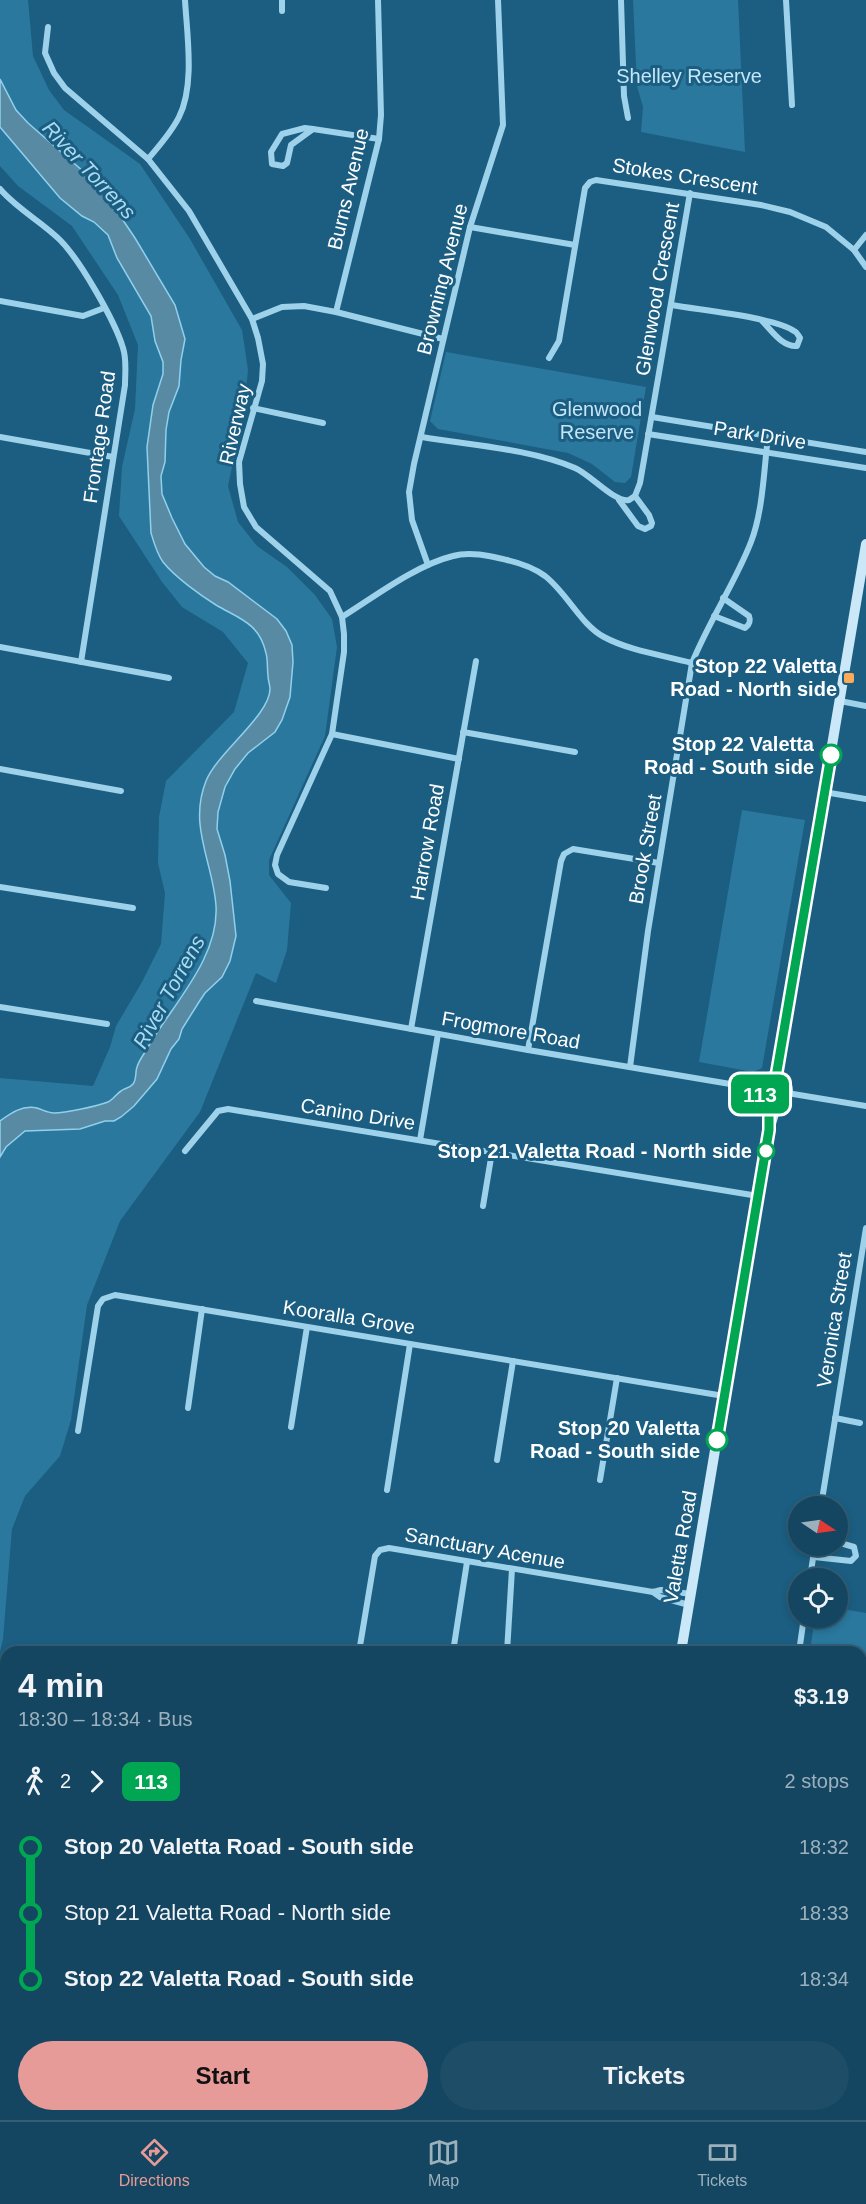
<!DOCTYPE html>
<meta charset="utf-8">
<style>
body{margin:0;font-family:Helvetica,sans-serif;background:#1d4d67;color:#f1f3f6;height:100vh;display:flex;flex-direction:column;font-size:22px;white-space:nowrap}
*{box-sizing:border-box;margin:0}
p{font-size:20px;color:#9db1bd}
.icon{flex:none;width:33px;height:33px;fill:none;stroke:currentColor;stroke-width:2;stroke-linecap:round;stroke-linejoin:round}
.map{position:relative;flex:1;overflow:hidden}
.side{position:absolute;left:0px;top:1646px;width:867px;height:476px;display:flex;flex-direction:column;background:#144661;border-radius:18px 18px 0 0;box-shadow:0 3px 9px #0003,0 0 0 2px #335e76}
.side>*{flex:none}
.badge{padding:0 12px;border-radius:9px;font-size:21px;line-height:39px}
.needle{width:39px;rotate:103deg}
.buttons{position:absolute;left:788px;top:1496px;display:grid;gap:12px}
.buttons a{display:grid;place-items:center;width:60px;height:60px;border-radius:50%;background:#144661;box-shadow:0 3px 9px #0003,0 0 0 2px #335e76;font-size:30px}
.map>.badge{position:absolute;translate:-50% -50%;box-shadow:0 0 0 3px #fff}
.legs{display:flex;align-items:center;gap:9px;height:66px;padding:0 18px;font-size:20px}
.legs p{margin-inline-start:auto}
.overview{display:flex;align-items:center;justify-content:space-between;height:102px;padding:0 18px}
h1{font-size:33px;font-weight:600;line-height:45px}
.cta{display:flex;gap:12px;margin-top:auto;padding:12px 18px}
.cta a{flex:1;height:69px;border-radius:36px;background:#e69b98;color:#111;font-size:24px;font-weight:600;line-height:69px;text-align:center}
.cta a+a{background:#1d4d67;color:#f1f3f6}
ul{padding:0 18px;list-style:none}
li{display:flex;align-items:center;gap:21px;height:66px;font-size:22px}
li i{display:grid;place-items:center;width:9px;height:100%;margin:0 8px;background:currentColor}
li i::after{content:'';width:15px;height:15px;margin:-8px;border:4px solid;border-radius:50%;background:#144661}
li p{margin-inline-start:auto}
li:first-child i{background:linear-gradient(#0000 50%,currentColor 0)}
li:last-child i{background:linear-gradient(currentColor 50%,#0000 0)}
.menu{display:flex;justify-content:space-around;align-items:center;height:84px;border-top:2px solid #335e76;background:#144661;font-size:16px;color:#9db1bd}
.menu a{display:grid;justify-items:center;gap:3px}
.menu .selected{color:#e69b98}
.map>svg:first-child{display:block}
.green{fill:#2a789e}
.water{fill:#588aa4;stroke:#91d0ec;stroke-width:1.5}
.lines{fill:none;stroke-linecap:round;stroke-linejoin:round}
.street{stroke:#9ed1ea;stroke-width:6}
.secondary{stroke:#cae8f8;stroke-width:10}
.line-1-casing{stroke:#fff;stroke-width:14}
.line-1{stroke:#00a651;stroke-width:9}
.poi-dot{fill:#fcaa5a;stroke:#1b5e81;stroke-width:2}
.stop-1-dot{fill:#fff;stroke:#00a651;stroke-width:3}
.labels{text-anchor:middle;stroke-width:6;stroke-linejoin:round;paint-order:stroke}
.park-label{font-size:20px;fill:#c3e6f8;stroke:#1b5e81}
.street-label{font-size:20px;fill:#fff;stroke:#1b5e81}
.poi-label{font-size:20px;font-weight:bold;fill:#fff;stroke:#1b5e81;text-anchor:end}
.stop-label{font-size:20px;font-weight:bold;fill:#fff;stroke:#1b5e81;text-anchor:end}
.water-label{font-size:21px;font-style:italic;fill:#a9dbf2;stroke:#1b5e81}
</style>
<div class="map">
<svg width="866" height="2120" viewBox="0 0 866 2120">
<rect width="100%" height="100%" fill="#1b5e81"/>
<!-- green -->
<g class="green">
<polygon points="0,0 28,0 33,56 49,90 64,110 140,164 190,239 242,330 248,370 244,410 228,486 238,522 257,546 287,567 315,595 332,619 337,647 325,736 269,860 269,875 291,903 287,950 276,983 256,973 200,1112 120,1221 87,1305 71,1420 60,1456 25,1496 12,1529 3,1639 0,1652 0,1078 93,1086 110,1047 116,1026 142,982 161,944 165,893 158,863 159,817 166,781 234,712 248,663 223,632 182,607 162,582 119,516 122,467 135,409 138,345 118,295 72,226 18,186 0,166"/>
<polygon points="633,0 738,0 745,152 641,132 643,107 637,86"/>
<polygon points="446,352 646,387 631,477 625,483 615,482 592,464 568,453 438,429 430,421"/>
<polygon points="742,810 805,820 762,1068 753,1072 699,1062"/>
<polygon points="837,1608 866,1613 866,1674 861,1673 861,1652 810,1651 815,1617 837,1617"/>
<polygon points="0,1864 6,1864 6,2112 0,2109"/>
<polygon points="10,2115 243,2115 243,2120 15,2120"/>
</g>
<!-- water -->
<g class="water">
<path d="M0 79 16 110 28 123 100 186 135 238 175 305 185 339 181 360 179 386 169 412 166 430 165 462 161 476 162 494 172 518 185 544 204 567 215 576 228 582 277 619 286 631 292 645 293 662 290 697 282 720 275 732 248 753 235 769 225 787 218 812 217 829 225 855 230 881 236 936 230 961 222 977 205 993 199 1002 182 1029 179 1039 171 1049 157 1079 134 1106 121 1117 114 1121H105L80 1129 25 1131 6 1147 0 1157V1121C11 1113 22 1105 37 1108 43 1110 48 1113 54 1113 65 1113 98 1106 108 1102 113 1100 116 1094 121 1091 125 1088 130 1088 133 1084 137 1079 135 1072 137 1067 139 1060 145 1053 148 1047 173 1004 219 958 216 906 213 862 188 826 206 781 217 753 270 715 270 689 270 685 268 680 268 676 267 668 268 660 266 653 259 623 240 619 216 605 200 595 175 577 163 562 157 554 154 543 151 533L147 447 153 405 163 374V362L155 341 151 316 117 258 108 235 94 222 82 216 60 198 0 127Z"/>
<polygon points="6,1993 6,2069 0,2072 0,2001"/>
</g>
<g class="lines">
<!-- street -->
<g class="street">
<polyline points="282,0 282,11"/>
<polyline points="621,0 624,96 628,118"/>
<polyline points="786,0 792,105"/>
<polyline points="48,27 45,53 54,73 65,88 148,159 189,211 252,319 258,338 263,364 262,381 239,462 240,484 244,507 256,527 330,591 342,617 344,634 344,652 332,734 277,855 275,865 278,874 289,882 326,888"/>
<polyline points="313,129 305,128 282,134 271,152 272,164 283,166 287,163 291,145 313,129 379,139"/>
<path d="M148 159C159 146 171 133 179 117 195 85 187 35 185 0"/>
<path d="M0 189C17 209 42 222 60 240 80 260 115 321 123 348 127 360 125 372 125 385L81 662"/>
<polyline points="470,227 575,245"/>
<polyline points="854,250 866,235"/>
<polyline points="0,301 83,316 104,308"/>
<path d="M672 305C698 310 774 317 794 331 797 332 798 335 800 338L797 346C782 347 772 331 762 321"/>
<polyline points="336,312 379,139 381,115 378,0"/>
<polyline points="252,319 282,307 304,306 336,312 443,339"/>
<polyline points="549,358 559,341 585,188 590,182 596,180 761,205 790,212 826,227 854,250 866,267"/>
<polyline points="253,408 323,423"/>
<polyline points="652,417 866,452"/>
<polyline points="648,434 866,468"/>
<polyline points="0,437 113,457"/>
<path d="M422 437C469 445 532 449 575 468 591 475 615 503 629 500L635 496 640 483 690 193"/>
<polyline points="619,500 638,526 645,529 651,526 652,523 649,515 635,496"/>
<polyline points="428,565 412,520 409,492 414,464 470,227 503,125 498,0"/>
<path d="M714 616 745 628C750 624 751 621 749 616L723 598"/>
<path d="M342 617C374 597 416 565 453 556 470 551 490 556 507 560 520 563 534 568 545 576 567 593 581 625 604 637 630 651 663 655 692 663"/>
<polyline points="0,647 169,678"/>
<polyline points="840,701 866,706"/>
<polyline points="463,732 575,752"/>
<polyline points="332,734 459,759"/>
<polyline points="0,769 121,791"/>
<polyline points="824,792 866,799"/>
<polyline points="0,887 133,908"/>
<polyline points="256,1001 528,1050 760,1089"/>
<polyline points="0,1007 107,1024"/>
<polyline points="411,1029 476,661"/>
<polyline points="528,1050 561,861 564,854 573,849 659,863"/>
<path d="M630 1067 648 931 692 663C709 621 735 583 751 542 763 511 764 469 768 436"/>
<polyline points="787,1093 866,1106"/>
<polyline points="420,1140 438,1034"/>
<polyline points="185,1151 218,1111 228,1109 758,1196"/>
<polyline points="483,1206 492,1152"/>
<polyline points="188,1408 202,1309"/>
<polyline points="835,1418 860,1423"/>
<polyline points="291,1427 307,1327"/>
<polyline points="78,1431 98,1306 103,1299 115,1295 724,1396"/>
<polyline points="497,1460 513,1361"/>
<polyline points="600,1480 617,1378"/>
<polyline points="387,1490 410,1344"/>
<polyline points="821,1506 866,1228"/>
<polyline points="814,1557 851,1561 856,1556 854,1547 837,1542"/>
<polyline points="810,1578 815,1545"/>
<polyline points="653,1592 660,1597 689,1605"/>
<polyline points="359,1652 375,1556 380,1550 389,1548 653,1592 661,1590 691,1594"/>
<polyline points="453,1652 467,1562"/>
<polyline points="507,1652 512,1569"/>
<polyline points="799,1652 804,1617"/>
<polyline points="861,1682 866,1683"/>
<polyline points="250,2115 250,2120"/>
<polyline points="608,2115 640,2120"/>
<polyline points="359,2120 360,2115"/>
<polyline points="473,2120 474,2115"/>
<polyline points="559,2120 561,2115"/>
</g>
<!-- secondary -->
<g class="secondary">
<polyline points="776,1077 866,544"/>
<circle cx="774" cy="1091" r="14"/>
<polyline points="681,1652 769,1130 777,1104"/>
<polyline points="0,1846 6,1846"/>
<polyline points="861,1897 866,1897"/>
<polyline points="779,2120 780,2115"/>
</g>
</g>
<g class="lines">
<defs>
<polyline id="line-1" points="717,1440 769,1130 769,1103 761,1096 760,1089 765,1080 776,1077 831,755"/>
</defs>
<!-- line-1 casing -->
<use href="#line-1" class="line-1-casing"/>
<!-- line-1 -->
<use href="#line-1" class="line-1"/>
</g>
<!-- markers -->
<rect class="poi-dot" x="843" y="672" width="12" height="12" rx="3"/>
<g class="stop-1-dot">
<circle cx="831" cy="755" r="10"/>
<circle cx="766" cy="1151" r="8"/>
<circle cx="717" cy="1440" r="10"/>
</g>
<g class="labels">
<!-- park labels -->
<g class="park-label">
<text x="689" y="83">Shelley Reserve</text>
<text x="597" y="416">Glenwood<tspan x="597" dy="23">Reserve</tspan></text>
</g>
<!-- street labels -->
<g class="street-label">
<text transform="translate(685 176) rotate(9)" y="7">Stokes Crescent</text>
<text transform="translate(348 189) rotate(-77)" y="7">Burns Avenue</text>
<text transform="translate(442 279) rotate(-76)" y="7">Browning Avenue</text>
<text transform="translate(657 289) rotate(-80)" y="7">Glenwood Crescent</text>
<text transform="translate(235 424) rotate(-77)" y="7">Riverway</text>
<text transform="translate(760 435) rotate(9)" y="7">Park Drive</text>
<text transform="translate(99 437) rotate(-82)" y="7">Frontage Road</text>
<text transform="translate(427 842) rotate(-80)" y="7">Harrow Road</text>
<text transform="translate(645 849) rotate(-80)" y="7">Brook Street</text>
<text transform="translate(511 1030) rotate(10)" y="7">Frogmore Road</text>
<text transform="translate(358 1114) rotate(9)" y="7">Canino Drive</text>
<text transform="translate(349 1317) rotate(9)" y="7">Kooralla Grove</text>
<text transform="translate(834 1320) rotate(-81)" y="7">Veronica Street</text>
<text transform="translate(680 1547) rotate(-80)" y="7">Valetta Road</text>
<text transform="translate(485 1548) rotate(10)" y="7">Sanctuary Acenue</text>
</g>
<!-- poi labels -->
<g class="poi-label">
<text x="837" y="673">Stop 22 Valetta<tspan x="837" dy="23">Road - North side</tspan></text>
</g>
<!-- stop labels -->
<g class="stop-label">
<text x="814" y="751">Stop 22 Valetta<tspan x="814" dy="23">Road - South side</tspan></text>
<text x="752" y="1158">Stop 21 Valetta Road - North side</text>
<text x="700" y="1435">Stop 20 Valetta<tspan x="700" dy="23">Road - South side</tspan></text>
</g>
<!-- water labels -->
<g class="water-label">
<text transform="translate(89 170) rotate(47)" y="7">River Torrens</text>
<text transform="translate(169 992) rotate(-61)" y="7">River Torrens</text>
</g>
</g>
</svg>
<div class="buttons">
<a><svg class="needle" viewBox="-14 -14 28 28"><path d="M0-13l5 13h-10z" fill="#e53935"/><path d="M0 13l5-13h-10z" fill="#9db1bd"/></svg></a>
<a><svg class="icon" aria-label="locate" viewBox="0 0 24 24"><circle cx="12" cy="12" r="6"/><path d="M12 2v4M12 18v4M2 12h4M18 12h4"/></svg></a>
</div>
<b class="badge" style="left:760px;top:1094px;background:#00a651;color:#fff">113</b>
<section class="side">
<div class="overview"><div><h1>4 min</h1><p>18:30 – 18:34 · Bus</p></div><b>$3.19</b></div>
<div class="legs"><svg class="icon" aria-label="walk" viewBox="0 0 24 24"><circle cx="13" cy="4" r="2"/><path d="M13 8l-2 6 4 7M11 14l-3 7M7 12l3-4h3l4 4"/></svg>2<svg class="icon" aria-label="forward" viewBox="0 0 24 24"><path d="M9 5l7 7-7 7"/></svg><b class="badge" style="background:#00a651;color:#fff">113</b><p>2 stops</p></div>
<ul>
<li><i style="color:#00a651"></i><b>Stop 20 Valetta Road - South side</b><p>18:32</p></li>
<li><i style="color:#00a651"></i><span>Stop 21 Valetta Road - North side</span><p>18:33</p></li>
<li><i style="color:#00a651"></i><b>Stop 22 Valetta Road - South side</b><p>18:34</p></li>
</ul>
<div class="cta"><a>Start</a><a>Tickets</a></div>
</section>
</div>
<nav class="menu">
<a class="selected"><svg class="icon" aria-label="directions" viewBox="0 0 24 24"><path d="M12 3l9 9-9 9-9-9zM9 14v-3h6M13 9l2 2-2 2"/></svg>Directions</a>
<a><svg class="icon" aria-label="map" viewBox="0 0 24 24"><path d="M3 6l6-2 6 2 6-2v14l-6 2-6-2-6 2zM9 4v14M15 6v14"/></svg>Map</a>
<a><svg class="icon" aria-label="tickets" viewBox="0 0 24 24"><path d="M3 7h18v10H3zM15 7v10"/></svg>Tickets</a>
</nav>
